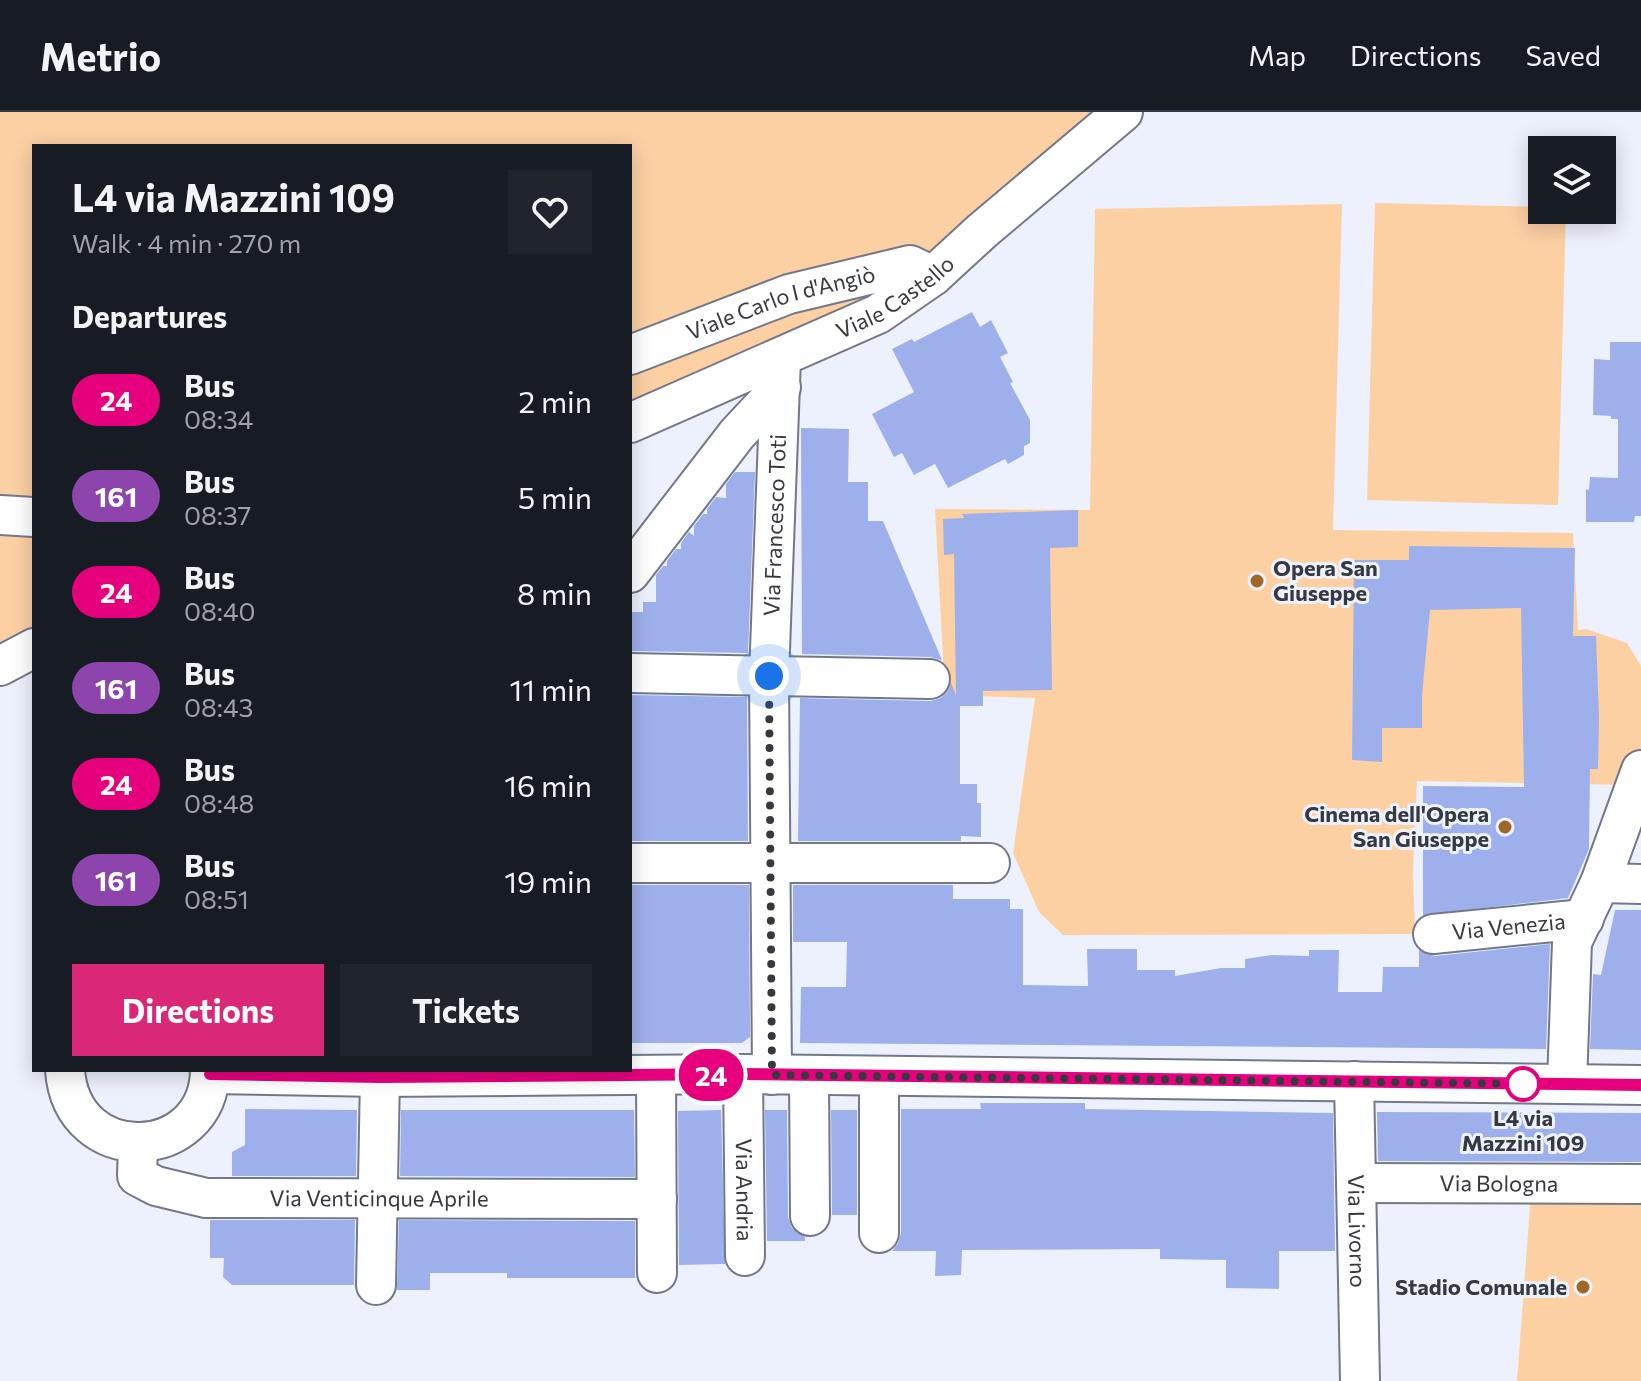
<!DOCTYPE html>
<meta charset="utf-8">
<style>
body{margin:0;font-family:Commissioner,sans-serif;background:#20242c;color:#f1f3f6;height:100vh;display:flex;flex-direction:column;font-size:30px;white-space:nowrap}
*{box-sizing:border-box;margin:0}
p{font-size:26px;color:#9ea1a6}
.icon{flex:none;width:44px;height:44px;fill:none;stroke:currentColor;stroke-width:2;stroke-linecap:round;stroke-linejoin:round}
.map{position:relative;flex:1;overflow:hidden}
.details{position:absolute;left:32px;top:32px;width:600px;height:928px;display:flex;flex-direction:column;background:#171b24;border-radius:0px;box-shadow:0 4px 20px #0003}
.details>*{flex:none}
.badge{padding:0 16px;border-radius:26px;font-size:28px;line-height:52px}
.buttons{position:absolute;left:1528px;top:24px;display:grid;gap:16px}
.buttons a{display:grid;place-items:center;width:88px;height:88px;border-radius:0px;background:#171b24;box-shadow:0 4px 20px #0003;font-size:40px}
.you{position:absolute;width:40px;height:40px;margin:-20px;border:6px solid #fff;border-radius:50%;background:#1a73e8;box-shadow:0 0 0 12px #1a73e833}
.map>.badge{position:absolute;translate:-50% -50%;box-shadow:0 0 0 4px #fff}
h2{padding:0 40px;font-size:30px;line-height:72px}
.round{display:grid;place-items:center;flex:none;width:84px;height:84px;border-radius:0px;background:#20242c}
.summary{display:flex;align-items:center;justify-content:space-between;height:136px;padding:0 40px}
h1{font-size:38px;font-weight:700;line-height:60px}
.primary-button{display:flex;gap:16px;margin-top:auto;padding:16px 40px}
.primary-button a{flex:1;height:92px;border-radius:0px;background:#db2777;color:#fff;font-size:32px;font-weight:700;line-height:92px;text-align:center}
.primary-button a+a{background:#20242c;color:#f1f3f6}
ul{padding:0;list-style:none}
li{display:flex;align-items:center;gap:24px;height:96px;padding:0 40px}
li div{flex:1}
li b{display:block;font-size:30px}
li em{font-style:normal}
li .badge{min-width:88px;font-weight:700;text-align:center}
header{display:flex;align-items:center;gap:48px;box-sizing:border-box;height:112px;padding:0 40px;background:#171b24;border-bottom:2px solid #363941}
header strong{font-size:38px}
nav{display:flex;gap:44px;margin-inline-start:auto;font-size:28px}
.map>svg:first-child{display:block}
.green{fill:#fdd0a4}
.building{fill:#9eb0ec}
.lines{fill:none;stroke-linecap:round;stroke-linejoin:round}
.minor-casing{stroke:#737889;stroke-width:42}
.minor{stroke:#fff;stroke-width:38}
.line-casing{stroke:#fff;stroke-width:18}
.line{stroke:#e6007e;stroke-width:12}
.walk{stroke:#363940;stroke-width:8;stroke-dasharray:0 14.4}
.poi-dot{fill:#a16726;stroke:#edf1fd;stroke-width:3}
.stop-dot{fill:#fff;stroke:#e6007e;stroke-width:4}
.labels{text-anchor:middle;stroke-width:6;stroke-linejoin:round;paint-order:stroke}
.street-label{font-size:22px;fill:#363940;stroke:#edf1fd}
.poi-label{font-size:22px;font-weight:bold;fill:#363940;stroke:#edf1fd;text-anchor:end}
.stop-label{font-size:22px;font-weight:bold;fill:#363940;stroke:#edf1fd}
</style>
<header>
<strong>Metrio</strong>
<nav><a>Map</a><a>Directions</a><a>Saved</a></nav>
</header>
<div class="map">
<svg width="1641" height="1269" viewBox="0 0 1641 1269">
<rect width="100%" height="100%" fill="#edf1fd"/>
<!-- green -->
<g class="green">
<polygon points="0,0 1101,0 884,188 630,308 630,34 34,34 34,530 0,549"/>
<polygon points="1375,91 1542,95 1542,98 1566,98 1558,393 1367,388"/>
<polygon points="1342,92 1333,418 1573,421 1578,518 1586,517 1627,531 1641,554 1641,637 1628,673 1417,669 1413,759 1415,822 1063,823 1039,800 1013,741 1035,586 945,583 935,397 1090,398 1095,97"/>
<polygon points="1531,1081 1641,1081 1641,1269 1517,1269"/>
</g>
<!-- building -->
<g class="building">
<polygon points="972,200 980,215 991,208 1008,241 1000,245 1013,270 1010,271 1030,308 1030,331 1024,334 1024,343 1008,352 1005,347 948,376 935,352 914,363 902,341 894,345 872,302 914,280 892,237 912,227 914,230"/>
<polygon points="1610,230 1641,230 1641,404 1635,404 1634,410 1586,410 1586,377 1589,378 1590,365 1618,366 1618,307 1611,307 1611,304 1593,303 1594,247 1610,248"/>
<polygon points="801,316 849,317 848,370 868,370 868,409 883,409 942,548 930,545 802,542"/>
<polygon points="735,360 755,360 748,541 630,539 630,500 643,500 643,490 656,490 656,463 663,454 667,454 667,449 676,437 681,437 681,431 689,420 694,424 694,414 703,402 707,402 707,397 716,385 726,386 726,372"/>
<polygon points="1078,398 1078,435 1050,436 1052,578 983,579 983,594 960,594 960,672 977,672 977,691 981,691 981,725 961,724 961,729 798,729 800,586 930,589 941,586 948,579 951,571 956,583 954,442 944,443 943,407 964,406 962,402"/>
<polygon points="1409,434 1575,436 1573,524 1596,524 1599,605 1598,657 1590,657 1589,737 1568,786 1423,803 1423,674 1524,675 1521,496 1430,498 1422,584 1422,616 1382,616 1382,650 1352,648 1354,448 1409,448"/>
<polygon points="630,583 747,585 748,729 630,729"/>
<polygon points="630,773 749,773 750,925 742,931 630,931"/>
<polygon points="793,773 953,773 953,787 1010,787 1010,797 1023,797 1023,873 1088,874 1087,837 1137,837 1137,858 1175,858 1175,864 1221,856 1245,856 1245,847 1272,843 1309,844 1309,838 1339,838 1338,880 1382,880 1383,855 1419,855 1419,838 1435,844 1550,832 1546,937 800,931 801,875 846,875 847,830 793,830"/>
<polygon points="1615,798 1641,798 1641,938 1590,937 1593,862 1601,863"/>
<polygon points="980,991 1085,991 1085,997 1333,1001 1335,1139 1279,1139 1279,1177 1226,1176 1226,1148 1160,1147 1160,1137 962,1138 961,1163 935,1164 936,1139 892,1139 898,1131 901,1121 901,997 981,997"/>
<polygon points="245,997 357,998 356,1064 232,1064 232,1040 245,1033"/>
<polygon points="401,998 634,998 635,1065 400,1064"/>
<polygon points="721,998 725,1152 679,1153 678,999"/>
<polygon points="765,998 787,998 788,1105 792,1116 805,1125 805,1129 767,1129"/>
<polygon points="831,998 857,998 857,1103 832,1103"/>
<polygon points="1377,1000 1641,1001 1641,1050 1378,1049"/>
<polygon points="210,1108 355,1108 354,1173 232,1173 223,1165 224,1146 210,1146"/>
<polygon points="399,1108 635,1109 635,1166 507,1166 507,1161 430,1161 430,1178 397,1178"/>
</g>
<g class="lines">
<defs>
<g id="minor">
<path id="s1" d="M630 243 789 182 910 153 933 164"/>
<path id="s2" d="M630 311 878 202 933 164 982 119 1123 0"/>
<polyline points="0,403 34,405"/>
<polyline points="630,461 737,322 781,275"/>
<polyline points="0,554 34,536"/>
<polyline points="630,561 930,567"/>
<polyline points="630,751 990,751"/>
<polyline points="1600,771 1641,772"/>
<path id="s3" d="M1433 822 1584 807"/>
<path d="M65 958C72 1057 209 1051 210 958"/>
<polyline points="210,962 380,965 743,962 1641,973"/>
<path id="s4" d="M743 962 745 1144"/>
<path id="s5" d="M772 963 769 564 781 246"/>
<polyline points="809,963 810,1104"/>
<polyline points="656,964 657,1161"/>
<polyline points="879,966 879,1121"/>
<path id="s6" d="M1354 969 1360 1269"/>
<polyline points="1567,972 1572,830 1600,771 1641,658"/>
<path id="s7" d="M138 1032 137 1064 156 1074 206 1086 657 1087"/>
<path id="s8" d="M1357 1071 1641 1072"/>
<polyline points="376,1173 380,965"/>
</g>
</defs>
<!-- minor casing -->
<use href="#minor" class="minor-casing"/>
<!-- minor -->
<use href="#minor" class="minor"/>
</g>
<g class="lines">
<defs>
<polyline id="line" points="210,962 380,965 743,962 1641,973"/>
</defs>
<!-- line casing -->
<use href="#line" class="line-casing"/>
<!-- line -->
<use href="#line" class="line"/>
<!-- walk -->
<polyline class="walk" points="769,564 772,963 1537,972 1523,972"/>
</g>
<!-- markers -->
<g class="poi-dot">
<circle cx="1257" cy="469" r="8"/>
<circle cx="1505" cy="715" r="8"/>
<circle cx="1583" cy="1175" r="8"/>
</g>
<circle class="stop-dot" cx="1523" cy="972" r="16"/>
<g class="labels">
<!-- street labels -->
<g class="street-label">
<text dy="8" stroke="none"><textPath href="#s2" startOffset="294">Viale Castello</textPath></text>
<text dy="8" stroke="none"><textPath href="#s1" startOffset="160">Viale Carlo I d'Angiò</textPath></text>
<text dy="8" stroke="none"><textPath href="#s5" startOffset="550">Via Francesco Toti</textPath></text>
<text dy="8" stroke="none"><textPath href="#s3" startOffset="76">Via Venezia</textPath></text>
<text dy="8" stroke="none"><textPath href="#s8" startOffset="142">Via Bologna</textPath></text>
<text dy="8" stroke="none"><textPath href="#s4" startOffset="116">Via Andria</textPath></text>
<text dy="8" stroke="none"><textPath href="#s7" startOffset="278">Via Venticinque Aprile</textPath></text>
<text dy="8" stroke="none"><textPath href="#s6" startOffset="150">Via Livorno</textPath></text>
</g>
<!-- poi labels -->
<g class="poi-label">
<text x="1273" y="464" text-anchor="start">Opera San<tspan x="1273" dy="25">Giuseppe</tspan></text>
<text x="1489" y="710">Cinema dell'Opera<tspan x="1489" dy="25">San Giuseppe</tspan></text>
<text x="1567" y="1183">Stadio Comunale</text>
</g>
<!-- stop labels -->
<g class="stop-label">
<text x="1523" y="1014">L4 via<tspan x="1523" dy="25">Mazzini 109</tspan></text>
</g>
</g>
</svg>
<div class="buttons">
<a><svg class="icon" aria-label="layers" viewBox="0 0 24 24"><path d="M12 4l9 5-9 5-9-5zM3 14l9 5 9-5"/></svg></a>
</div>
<div class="you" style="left:769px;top:564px"></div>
<b class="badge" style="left:711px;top:963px;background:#e6007e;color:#fff">24</b>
<section class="details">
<div class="summary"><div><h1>L4 via Mazzini 109</h1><p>Walk · 4 min · 270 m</p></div><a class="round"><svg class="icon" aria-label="heart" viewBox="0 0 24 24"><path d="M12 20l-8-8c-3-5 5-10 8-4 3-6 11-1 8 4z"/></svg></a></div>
<h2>Departures</h2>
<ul>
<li><span class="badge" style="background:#e6007e;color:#fff">24</span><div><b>Bus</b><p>08:34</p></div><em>2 min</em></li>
<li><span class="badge" style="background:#8e44ad;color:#fff">161</span><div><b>Bus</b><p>08:37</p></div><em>5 min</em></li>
<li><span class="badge" style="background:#e6007e;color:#fff">24</span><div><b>Bus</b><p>08:40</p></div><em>8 min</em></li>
<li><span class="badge" style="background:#8e44ad;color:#fff">161</span><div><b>Bus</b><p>08:43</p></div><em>11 min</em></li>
<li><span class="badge" style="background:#e6007e;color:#fff">24</span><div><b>Bus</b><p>08:48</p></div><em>16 min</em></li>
<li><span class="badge" style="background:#8e44ad;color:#fff">161</span><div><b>Bus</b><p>08:51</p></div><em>19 min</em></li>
</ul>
<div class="primary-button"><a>Directions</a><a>Tickets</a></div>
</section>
</div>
